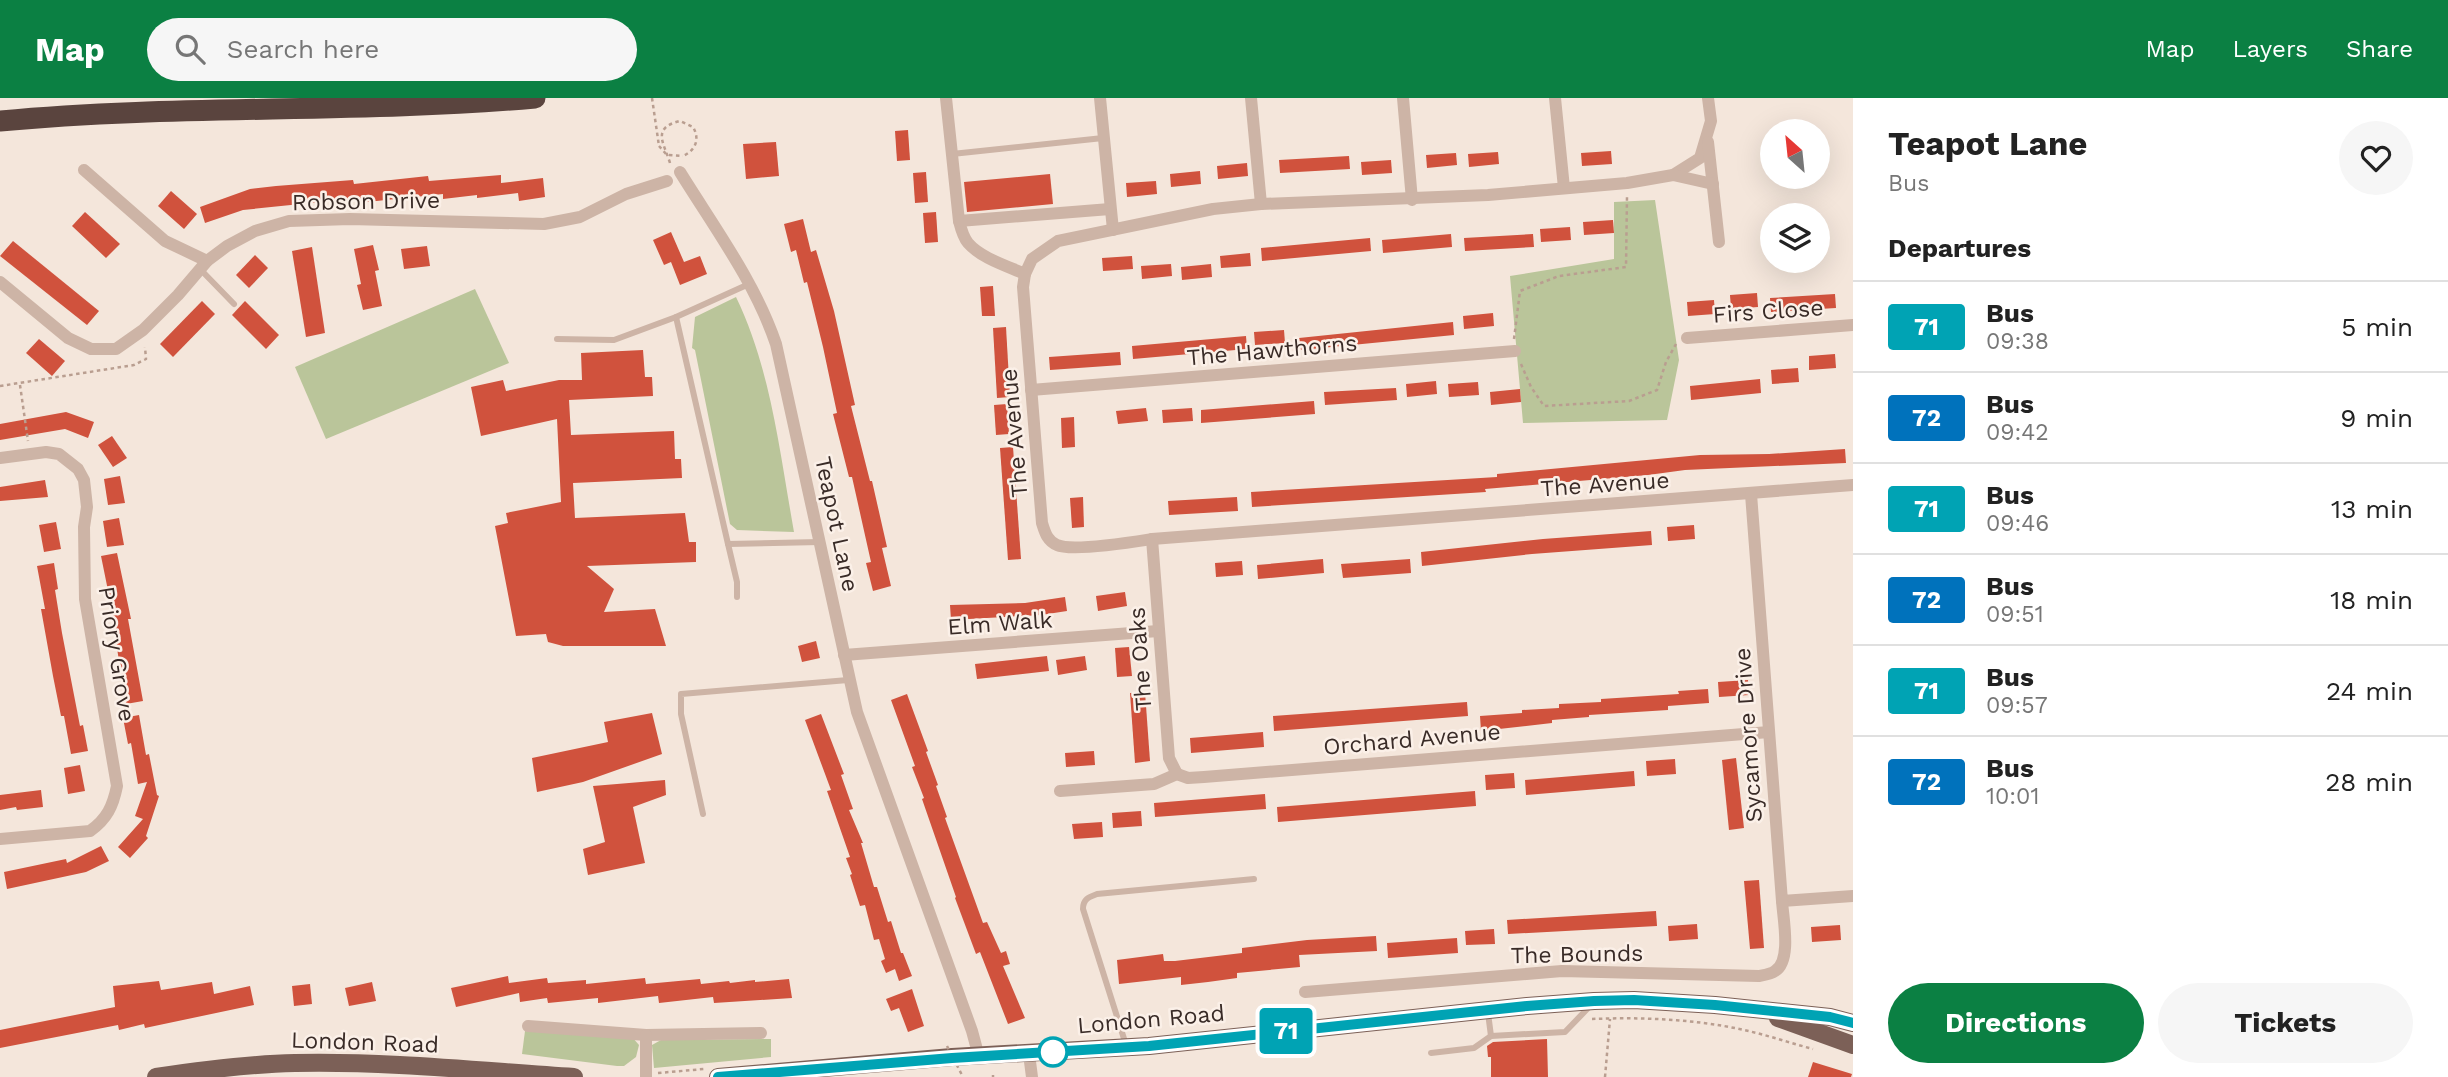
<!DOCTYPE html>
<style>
body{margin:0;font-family:"Work Sans",sans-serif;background:#f6f6f6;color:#222;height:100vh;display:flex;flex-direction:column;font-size:26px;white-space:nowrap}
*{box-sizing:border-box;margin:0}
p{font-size:23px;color:#767676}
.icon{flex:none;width:38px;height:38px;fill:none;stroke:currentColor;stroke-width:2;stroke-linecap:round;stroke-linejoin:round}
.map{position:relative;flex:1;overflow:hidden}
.panel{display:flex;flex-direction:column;background:#fff;width:595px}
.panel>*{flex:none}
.badge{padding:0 14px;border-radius:5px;font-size:24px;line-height:46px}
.needle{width:46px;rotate:333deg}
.controls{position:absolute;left:1760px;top:21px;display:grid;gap:14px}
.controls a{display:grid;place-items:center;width:70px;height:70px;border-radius:50%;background:#fff;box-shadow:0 7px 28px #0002;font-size:35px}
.map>.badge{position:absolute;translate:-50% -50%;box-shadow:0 0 0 4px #fff}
h2{padding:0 35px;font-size:26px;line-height:63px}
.round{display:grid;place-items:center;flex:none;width:74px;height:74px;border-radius:37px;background:#f6f6f6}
.summary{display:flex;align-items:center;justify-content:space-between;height:119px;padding:0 35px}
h1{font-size:33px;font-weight:700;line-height:52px}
.primary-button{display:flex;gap:14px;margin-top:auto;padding:14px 35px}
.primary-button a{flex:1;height:80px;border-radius:42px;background:#0b8043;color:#fff;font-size:28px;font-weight:700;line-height:80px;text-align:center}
.primary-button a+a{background:#f6f6f6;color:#222}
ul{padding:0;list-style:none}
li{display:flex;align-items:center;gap:21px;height:91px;padding:0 35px;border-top:2px solid #e0e0e0}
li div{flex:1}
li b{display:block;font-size:26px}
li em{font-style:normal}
li .badge{min-width:77px;font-weight:700;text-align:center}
header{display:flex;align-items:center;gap:42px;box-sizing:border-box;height:98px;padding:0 35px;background:#0b8043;color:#fff}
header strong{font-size:33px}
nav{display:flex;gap:38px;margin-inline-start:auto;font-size:24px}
.search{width:490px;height:63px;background:#f6f6f6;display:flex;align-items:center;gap:18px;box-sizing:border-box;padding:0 24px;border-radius:38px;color:#767676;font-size:26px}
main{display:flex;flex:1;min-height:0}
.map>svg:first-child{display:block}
.green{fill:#bac59a}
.building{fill:#d0523d}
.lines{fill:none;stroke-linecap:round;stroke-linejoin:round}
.path{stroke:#b99e90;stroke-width:2.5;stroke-dasharray:3.5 3.5;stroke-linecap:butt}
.lane{stroke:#cdb4a6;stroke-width:6}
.street{stroke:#cdb4a6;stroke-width:12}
.primary{stroke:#7c6057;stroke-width:18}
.highway{stroke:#5a443e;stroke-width:21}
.path-bridge{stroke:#b99e90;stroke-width:2.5;stroke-dasharray:3.5 3.5;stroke-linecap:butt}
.line-casing{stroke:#fff;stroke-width:16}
.line{stroke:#00a3b4;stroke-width:10}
.stop-dot{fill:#fff;stroke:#00a3b4;stroke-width:3.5}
.labels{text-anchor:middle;stroke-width:5;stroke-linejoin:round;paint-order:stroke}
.street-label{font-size:23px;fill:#392b27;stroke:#fbf0e8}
</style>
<header>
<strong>Map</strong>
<div class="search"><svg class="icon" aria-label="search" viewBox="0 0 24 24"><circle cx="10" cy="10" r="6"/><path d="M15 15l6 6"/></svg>Search here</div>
<nav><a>Map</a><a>Layers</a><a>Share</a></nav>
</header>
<main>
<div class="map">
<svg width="1853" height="979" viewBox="0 0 1853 979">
<rect width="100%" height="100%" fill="#f4e6db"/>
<!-- green -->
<g class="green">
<polygon points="1655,102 1679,262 1667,322 1523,325 1510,178 1614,161 1614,104"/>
<polygon points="475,191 509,265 326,341 295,269"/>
<path d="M736 199C771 271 780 356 794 434L737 432 730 426 695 252 692 250 695 219Z"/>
<polygon points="525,933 632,939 639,947 636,959 624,968 617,968 522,956"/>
<polygon points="771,941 771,959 654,970 652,947 661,942"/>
</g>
<!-- building -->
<g class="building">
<polygon points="908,32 910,62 897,63 895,33"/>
<polygon points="776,44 779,78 746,81 743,46"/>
<polygon points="1611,53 1612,66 1582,68 1581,55"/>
<polygon points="1498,54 1499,66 1469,69 1468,56"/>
<polygon points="1456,55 1457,67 1427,70 1426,57"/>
<polygon points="1349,58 1350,71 1280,75 1279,62"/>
<polygon points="1391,62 1392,75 1362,77 1361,64"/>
<polygon points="1247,65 1248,78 1218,81 1217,68"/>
<polygon points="1200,73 1201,86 1171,89 1170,76"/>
<polygon points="926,74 928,104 915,105 913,75"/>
<polygon points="1050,76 1053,106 967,114 964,84"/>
<polygon points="501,77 501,85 543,80 545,99 519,103 518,95 477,100 477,97 443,101 443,96 367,104 367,100 330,105 330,103 243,112 205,125 200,109 250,91 276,88 353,82 354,86 428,78 429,83"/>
<polygon points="1156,83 1157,96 1127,99 1126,85"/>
<polygon points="171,93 197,116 184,131 158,108"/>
<polygon points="85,114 120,146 106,160 72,128"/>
<polygon points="936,114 938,144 925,145 923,115"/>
<polygon points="803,121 811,154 816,152 834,213 855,307 851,308 870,383 872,383 887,449 882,450 891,488 873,493 866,465 871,464 852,379 849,379 833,316 837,315 823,249 807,184 804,185 796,152 791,154 784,126"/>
<polygon points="1613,122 1614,135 1584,137 1583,124"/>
<polygon points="1570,129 1571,142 1541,144 1540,131"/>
<polygon points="671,134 684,164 700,158 707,176 680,187 671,164 664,167 653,142"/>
<polygon points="1451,136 1452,149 1383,155 1382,142"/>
<polygon points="1533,136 1534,149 1465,153 1464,140"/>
<polygon points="1370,140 1371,153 1262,163 1261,150"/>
<polygon points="13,143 99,213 87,227 0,158"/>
<polygon points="373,147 379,172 375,173 382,208 363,212 357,187 361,186 354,151"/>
<polygon points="427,148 430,168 404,171 401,151"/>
<polygon points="312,149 325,235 306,239 292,153"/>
<polygon points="1250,155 1251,168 1221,170 1220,158"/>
<polygon points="255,157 268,170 249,190 236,177"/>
<polygon points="1132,158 1133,171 1103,173 1102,160"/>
<polygon points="1171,166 1172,178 1142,181 1141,168"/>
<polygon points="1211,166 1212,179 1182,182 1181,169"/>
<polygon points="993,188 995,218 982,218 980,189"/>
<polygon points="1757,195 1758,209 1731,211 1730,197"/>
<polygon points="1835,196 1836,210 1771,214 1770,200"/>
<polygon points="1714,202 1715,216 1688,218 1687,204"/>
<polygon points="202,203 215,216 173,259 160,246"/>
<polygon points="245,203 279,237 266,251 232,217"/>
<polygon points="1493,215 1494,228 1464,231 1463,218"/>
<polygon points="1453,224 1454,237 1301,252 1299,240"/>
<polygon points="1006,229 1010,299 997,300 993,230"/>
<polygon points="1284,232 1285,245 1255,247 1254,234"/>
<polygon points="1246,238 1247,251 1133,261 1132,248"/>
<polygon points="39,241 65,263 52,278 26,255"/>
<polygon points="643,252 645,279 652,279 653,298 569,302 571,337 674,333 675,361 681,361 682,380 573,385 575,420 685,415 689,444 696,444 696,464 587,468 614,491 604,514 655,511 666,548 563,548 548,544 546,536 516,538 495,428 508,425 506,415 561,404 557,321 481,338 471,289 503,282 506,293 559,282 582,282 581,255"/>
<polygon points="1120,254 1121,267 1050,272 1049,259"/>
<polygon points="1835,256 1836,270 1809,272 1809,258"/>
<polygon points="1798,270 1799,284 1772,286 1771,272"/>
<polygon points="1760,281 1761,295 1691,302 1690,288"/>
<polygon points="1436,283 1437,296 1407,299 1406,286"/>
<polygon points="1478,284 1479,297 1449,299 1448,286"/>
<polygon points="1396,290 1397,302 1325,307 1324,294"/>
<polygon points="1520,291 1521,304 1491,307 1490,294"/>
<polygon points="1314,303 1315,316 1201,325 1201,312"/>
<polygon points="1007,306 1009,336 996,337 994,307"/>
<polygon points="1146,310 1148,323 1118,326 1116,313"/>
<polygon points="1192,310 1193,323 1163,325 1162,312"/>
<polygon points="66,314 94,324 88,340 65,331 0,342 0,326"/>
<polygon points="1074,319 1075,349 1062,350 1061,320"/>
<polygon points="112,338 127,360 113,369 98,347"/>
<polygon points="1013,349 1021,461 1008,462 1000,350"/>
<polygon points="1845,351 1846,365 1685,372 1648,377 1485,391 1486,394 1252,409 1251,394 1497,379 1497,376 1700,357 1769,356"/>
<polygon points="120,378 125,405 108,407 104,381"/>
<polygon points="45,382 48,399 0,403 0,389"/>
<polygon points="1083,399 1084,429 1072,430 1070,400"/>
<polygon points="1237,399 1238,413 1169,417 1168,403"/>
<polygon points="119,420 124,447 107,449 103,423"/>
<polygon points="56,424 61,451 44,454 39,427"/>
<polygon points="1694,427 1695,441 1668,443 1667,429"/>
<polygon points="1651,433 1652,447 1532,456 1422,468 1421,454 1543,441"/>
<polygon points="117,455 131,521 128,521 143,603 126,606 115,538 117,537 101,458"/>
<polygon points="1323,461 1324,475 1258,481 1257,467"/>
<polygon points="1410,461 1411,475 1343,480 1341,466"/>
<polygon points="1242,463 1243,477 1216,479 1215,465"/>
<polygon points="54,465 58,491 55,492 62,535 80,628 83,627 88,653 71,656 64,618 61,618 53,578 41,511 45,511 37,468"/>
<polygon points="1125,494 1127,508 1098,513 1096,498"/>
<polygon points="1065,499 1067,513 1041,517 951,522 950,507 1025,505"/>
<polygon points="816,543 820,560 802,564 798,548"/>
<polygon points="1129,549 1132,578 1117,579 1115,550"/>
<polygon points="1047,558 1049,573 977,581 975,566"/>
<polygon points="1085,558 1087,572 1058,577 1056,562"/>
<polygon points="1748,582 1749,597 1719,599 1718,584"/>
<polygon points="1708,591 1709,605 1668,608 1668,612 1589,617 1589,619 1552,622 1552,625 1481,633 1480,618 1522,615 1522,612 1559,610 1559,606 1601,604 1601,601 1679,596 1678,593"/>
<polygon points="1145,594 1150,663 1135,665 1130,595"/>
<polygon points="907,596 928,653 926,654 938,687 936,688 947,719 945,720 983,825 987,824 1001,855 1006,853 1010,866 1003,868 1025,920 1008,926 980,854 976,856 955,800 956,799 922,701 924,700 912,669 915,668 891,602"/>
<polygon points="1467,604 1468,618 1274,633 1273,618"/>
<polygon points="652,615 662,656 583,684 537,694 532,660 608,644 604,624"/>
<polygon points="821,616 844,676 841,677 853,711 849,712 863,745 861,745 874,789 877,789 888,824 891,823 901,855 903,855 912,878 899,883 895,871 886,875 881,863 885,861 879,841 874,842 865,807 860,808 850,777 852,776 846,760 850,759 827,693 831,692 805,622"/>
<polygon points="139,617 146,657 149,656 157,697 159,698 146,738 148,740 130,760 118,749 143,721 135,718 147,684 138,686 131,645 128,646 123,620"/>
<polygon points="1263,634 1264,649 1191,655 1190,640"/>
<polygon points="1094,653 1095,667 1066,669 1065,655"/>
<polygon points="1736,660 1744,730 1729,732 1722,662"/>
<polygon points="1675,661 1676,676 1647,678 1646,663"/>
<polygon points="80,667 85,693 68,696 64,670"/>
<polygon points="1634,673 1635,688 1526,697 1525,682"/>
<polygon points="1514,675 1515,690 1486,692 1485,677"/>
<polygon points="665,682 666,697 633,709 645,765 588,777 583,751 605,744 593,688"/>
<polygon points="41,692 43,709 17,712 16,709 0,712 0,697"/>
<polygon points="1475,693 1476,708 1278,724 1277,709"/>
<polygon points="1265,696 1266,711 1155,719 1154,705"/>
<polygon points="1141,713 1142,728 1113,730 1112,715"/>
<polygon points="1102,724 1103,739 1074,741 1072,726"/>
<polygon points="101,748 109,763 86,774 7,791 4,774 66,761 67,765"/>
<polygon points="1759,782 1764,850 1750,851 1744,783"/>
<polygon points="1656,813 1657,828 1508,836 1507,822"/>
<polygon points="1697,826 1698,841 1669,843 1668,828"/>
<polygon points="1840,827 1841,842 1812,844 1811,829"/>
<polygon points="1494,831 1495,846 1466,847 1465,833"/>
<polygon points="1376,838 1377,853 1299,857 1300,869 1237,875 1237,880 1208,884 1181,887 1181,879 1119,886 1117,862 1163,856 1164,863 1175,863 1242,855 1242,850 1307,842"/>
<polygon points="1457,840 1458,855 1388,860 1387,845"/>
<polygon points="508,878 509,885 547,880 548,885 586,882 586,886 645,880 646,886 700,881 701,886 729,883 730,885 755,882 755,884 789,881 792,900 714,905 713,899 659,905 658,898 598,905 598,900 548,905 547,900 520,904 519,895 456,909 451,890"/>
<polygon points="159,883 161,892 212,884 214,896 250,888 254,907 145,930 144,926 119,932 118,927 0,950 0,932 115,909 113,888"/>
<polygon points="372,884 376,903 349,908 345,890"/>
<polygon points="310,886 312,906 294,908 292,888"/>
<polygon points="912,891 924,928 908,934 899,910 891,913 886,901"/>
<polygon points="1547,941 1548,979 1491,979 1491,959 1488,959 1487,948 1493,944"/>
<polygon points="1813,964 1852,976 1851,979 1808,979"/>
</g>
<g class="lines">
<!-- path -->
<g class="path">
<polyline points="652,0 659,48"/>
<path d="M670 65C664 45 651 30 680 23L693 29C700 41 696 52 683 58"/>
<polyline points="1514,241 1520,193 1559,178 1626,169 1627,99"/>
<polyline points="1521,266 1531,289 1544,308 1629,303 1657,292 1666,264 1676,246"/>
<polyline points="20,287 28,343"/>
<polyline points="0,288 134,267 146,261 145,249"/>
<path d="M1592 921C1641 919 1695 921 1744 932 1767 937 1790 945 1813 951"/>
<polyline points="658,975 704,971"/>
<polyline points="993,979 993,977"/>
<polyline points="1605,979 1610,921"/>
</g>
<!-- lane -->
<g class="lane">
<polyline points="952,56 1103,40"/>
<polyline points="200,171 234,206"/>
<polyline points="749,186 676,219 728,446 820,444"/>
<polyline points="557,241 614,242 676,219"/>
<polyline points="728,446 737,484 737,499"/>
<polyline points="703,716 681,616 681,596 848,582"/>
<polyline points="1488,915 1491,938"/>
<path d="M1126 947 1083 811C1083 801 1089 799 1097 796L1254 781"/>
<polyline points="1431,955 1474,950 1491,938 1565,934 1591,907"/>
</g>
<!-- street -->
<g class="street">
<path d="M946 0 959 123C961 131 963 139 968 145 981 160 1007 168 1025 176"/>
<polyline points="1100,0 1113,132"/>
<polyline points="1251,0 1261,106"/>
<polyline points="1403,0 1412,102"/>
<polyline points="1555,0 1564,90"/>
<path d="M1708 0 1711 23 1700 60 1673 77 1627 85 1488 97 1261 106 1213 111 1058 143 1032 161 1025 176 1023 189 1042 425C1045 434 1047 443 1057 447 1072 454 1133 444 1152 441L1853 387"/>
<polyline points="1708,44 1719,144"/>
<polyline points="84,72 165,143 207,163"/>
<path d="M680 74C714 129 755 184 776 246L857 614 972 933 979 959"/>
<polyline points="1673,77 1713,86"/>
<polyline points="959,123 1110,111"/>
<polyline points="0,184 68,240 91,251 116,251 143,232 178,197 207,163 227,148 255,133 289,123 350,121 544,126 580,119 626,96 667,83"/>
<polyline points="1687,240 1853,227"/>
<polyline points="1031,292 1515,253"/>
<path d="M0 360 46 354 59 356 78 371 84 382 87 409 84 429 85 501 117 688C113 708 107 721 90 733L0 741"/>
<polyline points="1751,396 1782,803 1853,798"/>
<polyline points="1152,441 1169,660 1177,676"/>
<polyline points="844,557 1158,533"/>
<polyline points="1060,693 1154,686 1177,676 1188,680 1204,679 1769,634"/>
<path d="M1305 894 1562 873 1759 878C1764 877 1771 876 1775 873 1792 863 1783 820 1782 803"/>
<polyline points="528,928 646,937 761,935"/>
<polyline points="1029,956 1032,979"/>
<polyline points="646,979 646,937"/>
</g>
<!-- primary -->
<g class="primary">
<polyline points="1778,920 1853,947"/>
<path d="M156 979C202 972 248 966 295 965 388 963 481 973 574 979"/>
<polyline points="718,979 952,959 1149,948 1527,908 1594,903 1634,902 1715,907 1830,919 1853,925"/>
</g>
<!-- highway -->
<path class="highway" d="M0 23C178 6 357 16 535 0"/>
<!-- path-bridge -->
<g class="path-bridge">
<polyline points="659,48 667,57 683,58"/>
<polyline points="947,948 963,979"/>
</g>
</g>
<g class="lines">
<defs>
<polyline id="line" points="718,979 952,960 1149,948 1527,908 1594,903 1634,902 1715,907 1830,919 1853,925"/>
</defs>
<!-- line casing -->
<use href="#line" class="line-casing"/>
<!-- line -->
<use href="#line" class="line"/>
</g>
<!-- markers -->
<circle class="stop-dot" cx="1053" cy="954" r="14"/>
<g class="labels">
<!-- street labels -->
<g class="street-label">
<text transform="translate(366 103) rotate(-1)" y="8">Robson Drive</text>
<text transform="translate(1768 213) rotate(-4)" y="8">Firs Close</text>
<text transform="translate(1272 252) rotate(-5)" y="8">The Hawthorns</text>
<text transform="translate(1014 335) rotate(-95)" y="8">The Avenue</text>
<text transform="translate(1605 386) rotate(-4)" y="8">The Avenue</text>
<text transform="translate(837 426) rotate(78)" y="8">Teapot Lane</text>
<text transform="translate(1000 525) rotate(-4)" y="8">Elm Walk</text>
<text transform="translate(117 556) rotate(81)" y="8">Priory Grove</text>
<text transform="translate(1140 561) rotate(-94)" y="8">The Oaks</text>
<text transform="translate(1748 637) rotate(-94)" y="8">Sycamore Drive</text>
<text transform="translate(1412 641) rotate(-5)" y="8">Orchard Avenue</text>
<text transform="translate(1577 856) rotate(-1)" y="8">The Bounds</text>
<text transform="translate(1151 921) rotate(-5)" y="8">London Road</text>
<text transform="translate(365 944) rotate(2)" y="8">London Road</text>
</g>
</g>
</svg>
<div class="controls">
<a><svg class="needle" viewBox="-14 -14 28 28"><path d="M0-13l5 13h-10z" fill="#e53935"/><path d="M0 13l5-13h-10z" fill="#767676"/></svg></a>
<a><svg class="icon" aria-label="layers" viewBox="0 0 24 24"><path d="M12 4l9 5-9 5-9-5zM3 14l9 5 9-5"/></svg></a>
</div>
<b class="badge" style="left:1286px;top:933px;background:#00a3b4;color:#fff">71</b>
</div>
<section class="panel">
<div class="summary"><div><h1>Teapot Lane</h1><p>Bus</p></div><a class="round"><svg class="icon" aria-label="heart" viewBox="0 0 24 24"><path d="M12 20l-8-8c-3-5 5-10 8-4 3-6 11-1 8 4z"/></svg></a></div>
<h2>Departures</h2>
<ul>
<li><span class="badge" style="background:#00a3b4;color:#fff">71</span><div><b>Bus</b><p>09:38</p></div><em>5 min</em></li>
<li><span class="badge" style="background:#0072bc;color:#fff">72</span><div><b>Bus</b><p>09:42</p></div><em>9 min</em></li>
<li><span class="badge" style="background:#00a3b4;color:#fff">71</span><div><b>Bus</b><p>09:46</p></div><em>13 min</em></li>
<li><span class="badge" style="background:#0072bc;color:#fff">72</span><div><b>Bus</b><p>09:51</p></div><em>18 min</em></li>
<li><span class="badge" style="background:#00a3b4;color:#fff">71</span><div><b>Bus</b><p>09:57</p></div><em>24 min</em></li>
<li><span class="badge" style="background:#0072bc;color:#fff">72</span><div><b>Bus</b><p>10:01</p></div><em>28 min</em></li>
</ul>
<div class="primary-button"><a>Directions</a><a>Tickets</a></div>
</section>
</main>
